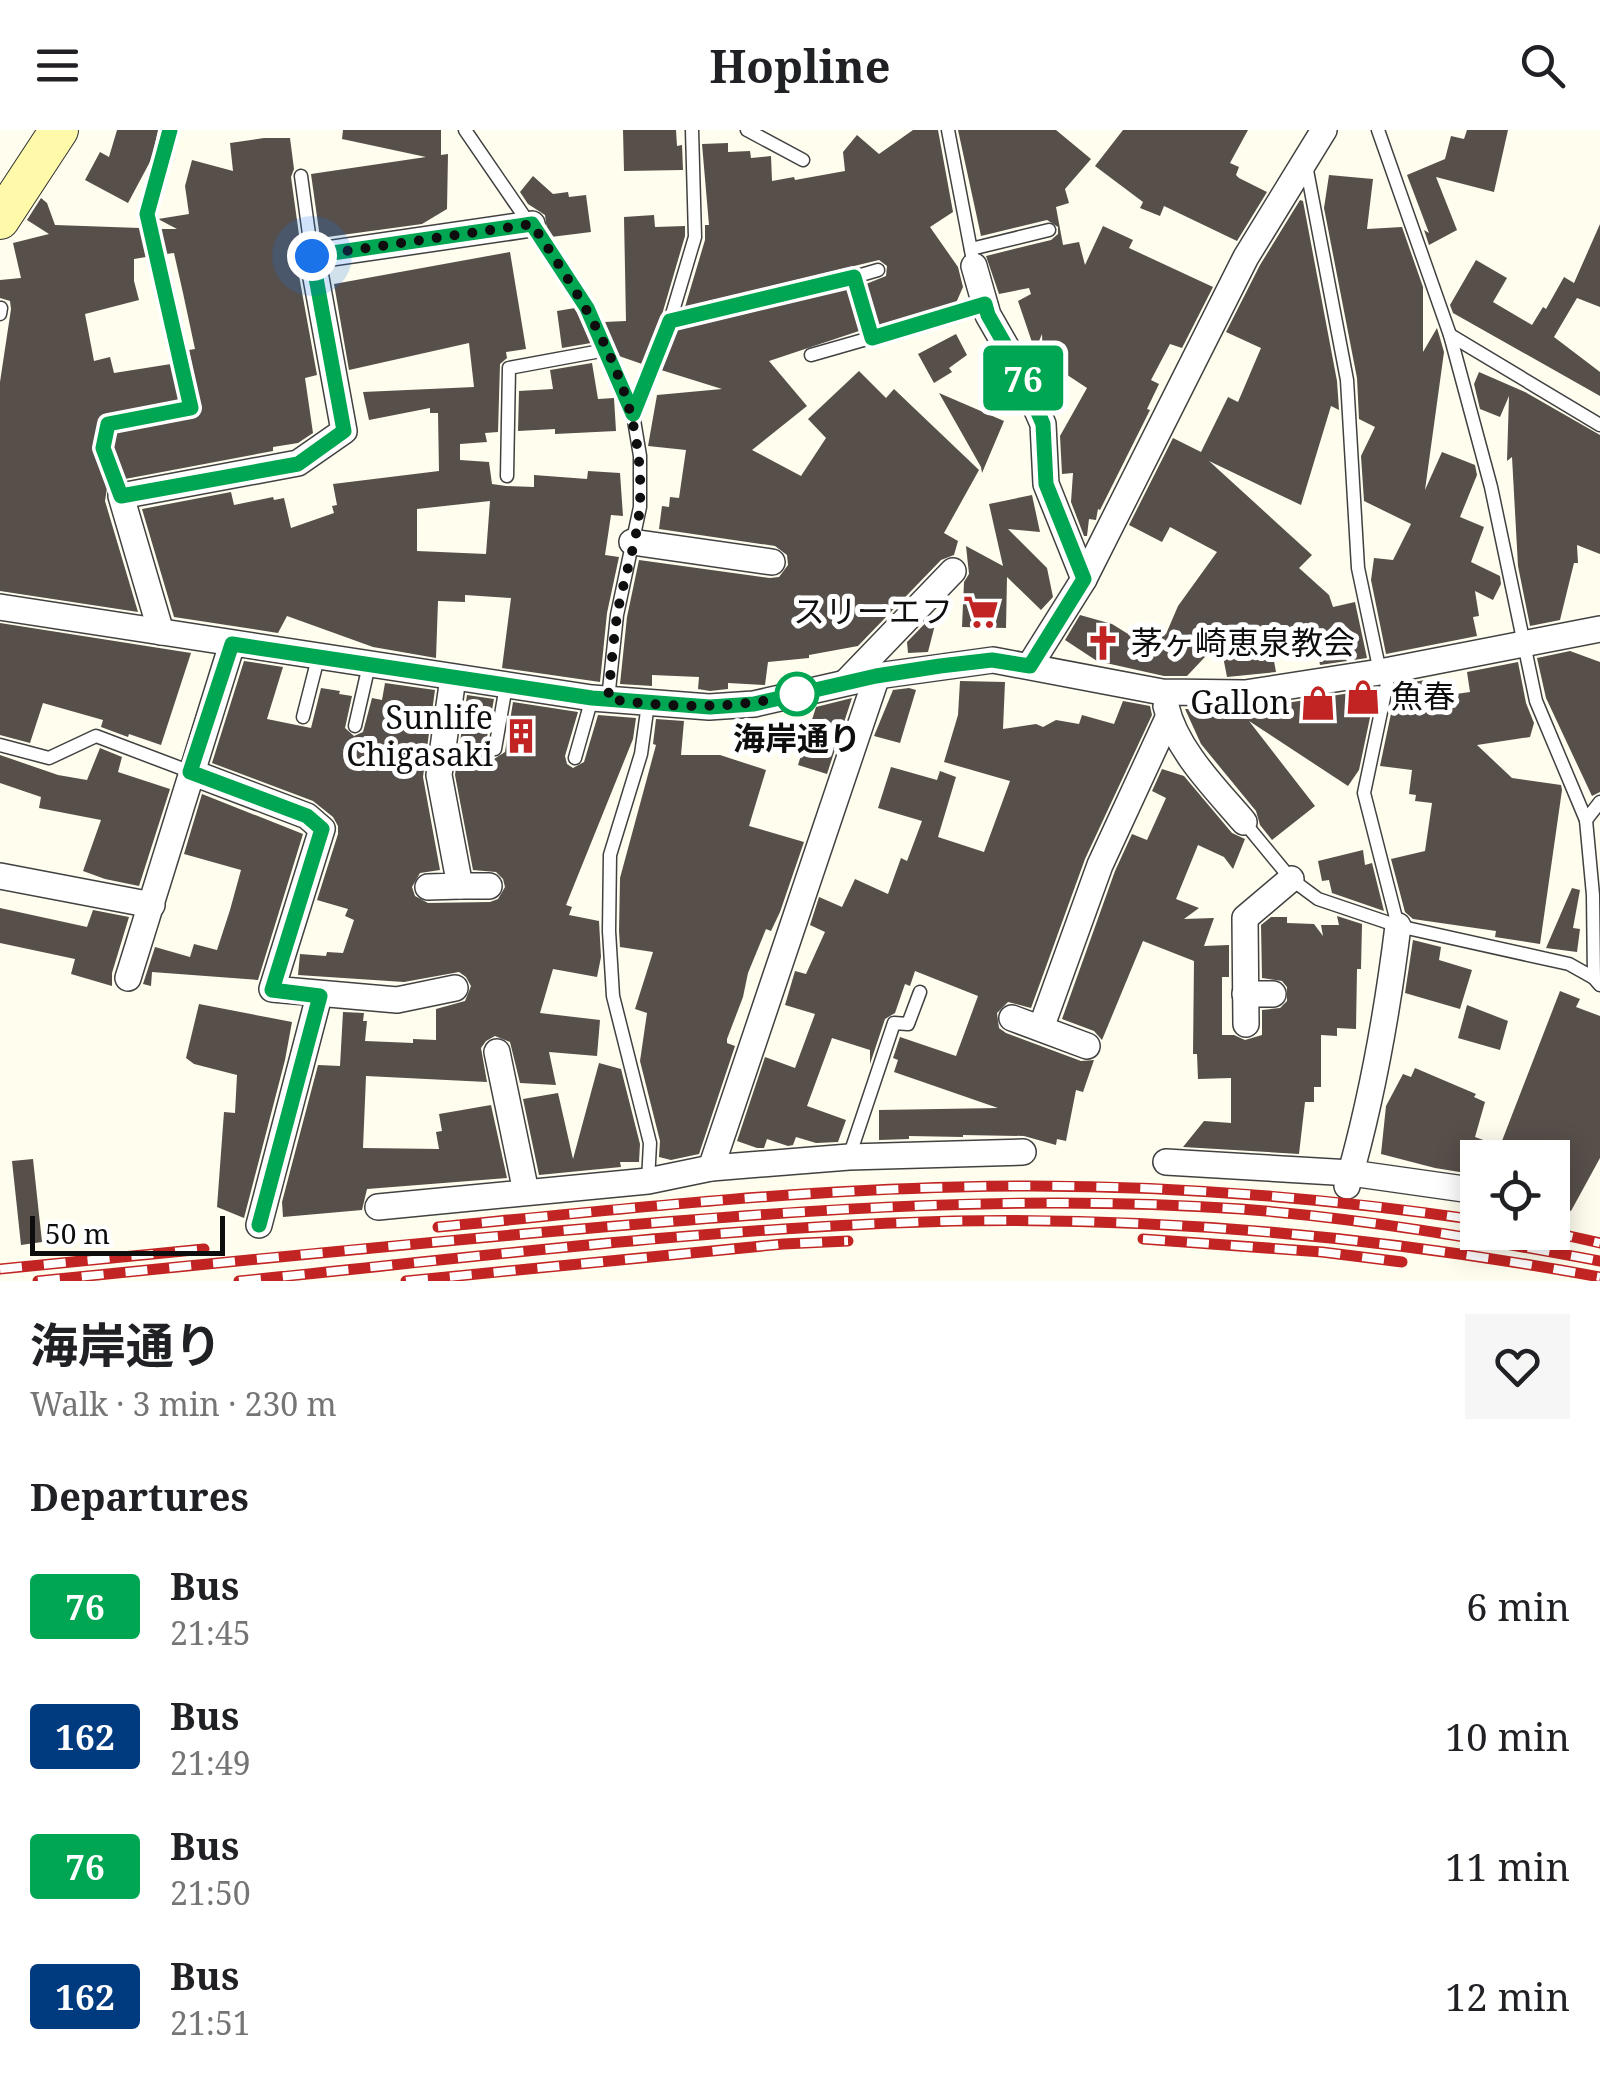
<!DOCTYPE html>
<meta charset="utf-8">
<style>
body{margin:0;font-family:"Noto Serif","Noto Sans JP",serif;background:#f6f6f6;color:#202124;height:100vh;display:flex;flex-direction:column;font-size:38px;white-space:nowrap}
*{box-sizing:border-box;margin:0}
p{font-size:32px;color:#757577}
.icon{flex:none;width:55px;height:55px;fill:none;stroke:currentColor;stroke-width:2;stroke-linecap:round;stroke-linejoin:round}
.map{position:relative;height:1151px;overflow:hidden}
.sheet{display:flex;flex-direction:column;background:#fff;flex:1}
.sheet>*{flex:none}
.badge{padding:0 20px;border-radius:8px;font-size:35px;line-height:65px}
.tools{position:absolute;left:1460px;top:1010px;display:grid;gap:20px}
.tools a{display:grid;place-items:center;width:110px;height:110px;border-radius:0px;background:#fff;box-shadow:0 5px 25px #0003;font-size:50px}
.scale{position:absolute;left:30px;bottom:25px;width:195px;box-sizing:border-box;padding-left:10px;border:5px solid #0e0e0e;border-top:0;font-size:28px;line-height:35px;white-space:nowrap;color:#0e0e0e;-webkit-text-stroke:8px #fff;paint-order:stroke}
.you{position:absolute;width:50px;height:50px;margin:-25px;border:8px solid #fff;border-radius:50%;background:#1a73e8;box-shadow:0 0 0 15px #1a73e833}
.map>.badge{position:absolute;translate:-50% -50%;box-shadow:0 0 0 5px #fff}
h2{padding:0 30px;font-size:38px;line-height:90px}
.round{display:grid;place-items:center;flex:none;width:105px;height:105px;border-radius:0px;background:#f6f6f6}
.headline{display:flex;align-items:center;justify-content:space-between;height:170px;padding:0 30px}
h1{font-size:48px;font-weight:700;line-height:75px}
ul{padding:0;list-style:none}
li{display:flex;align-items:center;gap:30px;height:130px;padding:0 30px}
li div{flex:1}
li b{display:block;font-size:38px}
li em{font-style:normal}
li .badge{min-width:110px;font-weight:700;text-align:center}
header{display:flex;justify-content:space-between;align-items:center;height:130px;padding:0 30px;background:#fff;font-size:45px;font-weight:700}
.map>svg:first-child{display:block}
.building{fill:#574f4a;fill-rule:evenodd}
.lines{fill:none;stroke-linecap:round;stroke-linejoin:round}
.lane-casing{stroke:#414141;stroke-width:15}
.street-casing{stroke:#414141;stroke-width:28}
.secondary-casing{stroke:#303030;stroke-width:40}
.lane{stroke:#fff;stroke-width:12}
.street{stroke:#fff;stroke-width:25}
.secondary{stroke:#fffaa9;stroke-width:38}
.rail-casing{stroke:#c12422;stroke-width:11}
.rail{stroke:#fff;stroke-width:8;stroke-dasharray:22;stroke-linecap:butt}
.line-casing{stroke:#fff;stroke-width:22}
.line{stroke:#00a651;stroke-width:15}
.walk{stroke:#0e0e0e;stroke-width:10;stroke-dasharray:0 18}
.stop-dot{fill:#fff;stroke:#00a651;stroke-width:5}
.labels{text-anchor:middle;stroke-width:10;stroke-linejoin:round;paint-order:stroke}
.poi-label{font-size:32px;fill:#0e0e0e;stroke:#fff;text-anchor:end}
.stop-label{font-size:32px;font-weight:bold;fill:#0e0e0e;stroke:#fff}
</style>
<header><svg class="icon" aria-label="menu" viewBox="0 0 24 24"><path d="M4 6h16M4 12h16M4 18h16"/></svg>Hopline<svg class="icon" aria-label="search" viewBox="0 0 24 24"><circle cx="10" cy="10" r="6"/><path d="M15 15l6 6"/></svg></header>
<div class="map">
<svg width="1600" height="1151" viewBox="0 0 1600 1151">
<rect width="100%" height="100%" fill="#fffdee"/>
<!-- building -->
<g class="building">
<polygon points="117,0 158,0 152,28 128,73 85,50 100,22 109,27"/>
<polygon points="343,0 441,0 441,25 448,24 447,79 422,94 320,108 311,44 426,27 342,9"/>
<polygon points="623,0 676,0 677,16 682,15 683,40 624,41"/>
<polygon points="913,0 938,0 953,82 930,97 958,137 963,157 956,173 879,195 866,154 886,146 887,136 879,130 685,177 705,110 705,95 709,95 702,14 728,13 728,22 750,21 751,28 771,26 772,51 794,47 795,50 845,41 843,22 857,5 879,24"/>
<polygon points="958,0 1056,0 1091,29 1065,59 1069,73 1056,77 1063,115 1079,112 1085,135 1103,96 1133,110 1129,118 1213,157 1182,218 1170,214 1151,250 1159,254 1147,279 1150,280 1100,380 1098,379 1096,390 1089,389 1087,406 1084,406 1071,372 1073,343 1062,344 1060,306 1087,258 1043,229 1042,204 1035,221 1018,171 1031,164 1029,158 999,164 986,126 1051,110 1058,104 1058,97 1047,90 981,106"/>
<polygon points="1123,0 1248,0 1230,33 1239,37 1236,45 1239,48 1267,62 1237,111 1164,76 1160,86 1140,78 1143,72 1095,36"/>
<polygon points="1467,0 1508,0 1494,62 1436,47 1457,100 1429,115 1424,100 1429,103 1407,45 1445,29 1451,6 1464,9"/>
<polygon points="264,8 290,8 294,39 291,47 300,112 295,112 296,129 317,245 305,248 313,303 298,313 273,317 273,321 125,349 113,317 116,303 193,288 201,280 189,220 195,219 183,163 174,123 166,124 161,99 177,99 158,89 189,84 185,56 192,30 233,41 230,13"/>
<polygon points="1329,45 1373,49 1367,99 1402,97 1423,157 1423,222 1437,198 1440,208 1444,222 1425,360 1442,322 1475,335 1477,345 1460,387 1484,397 1471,432 1500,446 1501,454 1493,470 1475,461 1479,486 1473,487 1477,506 1386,524 1371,450 1374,428 1393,430 1411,394 1364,371 1361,326 1375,297 1359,289 1357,248 1324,78"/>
<polygon points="533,46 553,64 568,62 569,67 586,65 591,102 551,107 547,101 545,85 528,74 520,62"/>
<polygon points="41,68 47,73 55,95 140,98 146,127 134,129 134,151 139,170 85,184 94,231 110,227 114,243 171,234 179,270 102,286 93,316 107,358 105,371 138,482 0,461 0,252 11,179 10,171 0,168 0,150 21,148 13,113 49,104 27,90"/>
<polygon points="1300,70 1303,71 1337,251 1339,280 1331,276 1301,375 1209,331 1312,425 1299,438 1329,465 1333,477 1355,472 1367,528 1320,535 1315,508 1311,509 1309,497 1268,498 1276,542 1227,547 1220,511 1187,546 1164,546 1097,531 1065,510 1080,485 1112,494 1154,520 1159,502 1166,504 1178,476 1217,422 1170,397 1162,412 1129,395 1173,308 1201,322 1228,267 1238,272 1261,218 1226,202 1260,135"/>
<polygon points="654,85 655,97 685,96 685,106 661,188 642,234 619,226 604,192 626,191 624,87"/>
<polygon points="1600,94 1600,177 1577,168 1554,207 1600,242 1600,266 1453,183 1450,175 1476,130 1507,148 1493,172 1532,195 1543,177 1546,179 1564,147 1574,153"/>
<path d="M510 122 526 219 506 222 507 228 500 234 498 302 485 303 487 312 460 314V330L489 332 492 354 506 356 534 357V345L587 349 588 341 620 343 623 386 611 385 605 425 619 427 607 483 600 552 502 538 511 468 465 465V472L438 471 436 528 373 517 287 486 278 503 174 487 142 379 231 362 234 375 273 367 274 370 284 368 291 398 334 383 332 376 337 375 333 354 439 341 438 283H430V278L369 290 363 262 474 257 469 213 349 240 334 154ZM490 371 486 424 417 421V379Z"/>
<polygon points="847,159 859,201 769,231 807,276 752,320 801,346 826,308 808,289 859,241 886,268 894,259 979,340 944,403 958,411 954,425 941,430 858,516 809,525 809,528 768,532 765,555 728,553 728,559 710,561 698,559 699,547 652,545 652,556 620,554 627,487 639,430 770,448 779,447 788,435 787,425 775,416 659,399 662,376 669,377 670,367 679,368 686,320 648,316 657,265 722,259 661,240 677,200"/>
<polygon points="575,178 591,213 562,218 557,181"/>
<polygon points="956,204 967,225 949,238 952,242 934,253 918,224"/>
<polygon points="592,233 598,269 614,268 616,301 555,304 555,299 518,301 519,261 553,259 550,240"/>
<polygon points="1479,242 1525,262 1600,305 1600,424 1577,415 1578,433 1574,433 1560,490 1530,496 1518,436 1512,327 1507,331 1509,266 1500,287 1480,279 1474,254"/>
<polygon points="939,263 1004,291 982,343 981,337"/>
<polygon points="1032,365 1040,402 1008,399 1047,438 1053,467 1041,480 1007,447 1006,498 962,497 964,452 969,444 966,416 1003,436 989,374"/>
<polygon points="939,479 928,522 908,523 907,512"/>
<polygon points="0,493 191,523 161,615 129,604 128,607 101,597 103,590 43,573 30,613 0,605"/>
<polygon points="1570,521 1600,532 1600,662 1592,666 1546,568 1537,528"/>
<polygon points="244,531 283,537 267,589 311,598 321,558 340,561 339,564 352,566 345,598 354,606 363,602 372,568 382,570 385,553 435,560 423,647 440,740 420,743 412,757 415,766 428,773 490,772 498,769 505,757 503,749 496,742 473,740 455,645 467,565 494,569 485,618 488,626 494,629 505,622 513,572 578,582 565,626 567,634 573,638 584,632 598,585 636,588 633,609 566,775 572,777 569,785 599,791 601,827 597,847 553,839 540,883 600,890 597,926 549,922 556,955 520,953 510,912 495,906 486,911 481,918 487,952 366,946 363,1018 439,1019 436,1002 442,1001 439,984 491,975 507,1048 367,1059 362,1080 283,1087 282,1072 318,935 340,936 343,882 364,883 363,891 367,891 365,911 413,913 413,909 436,910 436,879 465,871 471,856 466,847 459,842 404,852 298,845 300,824 326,826 327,822 343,823 354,790 345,786 348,779 317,770 338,704 338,696 333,687 313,671 212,633"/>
<polygon points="1518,532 1526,573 1534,593 1530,607 1477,615 1512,648 1561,655 1562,660 1540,814 1495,807 1496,801 1413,789 1405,782 1391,729 1425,721 1432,673 1415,671 1416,665 1409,664 1412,640 1380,636 1397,555 1425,550 1428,568 1470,562 1467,542"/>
<polygon points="960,551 1005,552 1003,599 1036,594 1043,597 1056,590 1079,594 1082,585 1114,594 1123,571 1150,576 1152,585 1085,729 1031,878 1008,872 997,883 999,898 1006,903 1081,931 1094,930 1083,962 1076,960 1066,1011 1057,1009 1056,1015 1024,1006 963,1005 963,1007 909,1006 909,1009 879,1010 879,980 998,978 894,942 898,930 893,928 900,907 956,926 978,866 915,841 910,856 905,854 895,883 885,889 870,934 870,920 832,908 807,976 846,990 838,1012 816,1013 796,1007 793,1015 788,1016 767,1009 764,1018 757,1018 737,1011 765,927 795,938 815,884 785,875 795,841 806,844 825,802 810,795 819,767 842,777 855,749 888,764 901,728 907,731 922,691 878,678 891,637 937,650 940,641 956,647 938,707 984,722 1010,651 944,632 958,585"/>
<polygon points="909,558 916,560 900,613 874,606 893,560"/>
<polygon points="1376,559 1359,640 1348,656 1249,591 1315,676 1272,710 1260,695 1256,681 1201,614 1185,579 1247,579"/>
<polygon points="852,568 827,644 798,635 816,577"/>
<polygon points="656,589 684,591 681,625 720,625 766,640 749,696 804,712 780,782 771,801 766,799 748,843 743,867 727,909 727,913 735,916 699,1024 671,1030 659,1027 660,1011 640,931 647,883 635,879 653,822 620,817 619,801 620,748 656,615 653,614"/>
<polygon points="100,618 122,627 118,642 170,659 139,756 105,749 83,741 101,690 39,678 41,667 0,653 0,625 58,645 87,650"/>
<polygon points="1162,639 1184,646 1232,703 1245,709 1233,739 1224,727 1198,715 1176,769 1199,778 1184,789 1214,788 1204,816 1229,815 1229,847 1222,847 1222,905 1234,905 1245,910 1262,905 1262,880 1280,878 1287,871 1287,857 1282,851 1262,848 1261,795 1271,787 1287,787 1287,793 1314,794 1323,806 1321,795 1339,795 1337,786 1362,794 1361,839 1357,839 1356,899 1337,898 1337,906 1321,905 1321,957 1314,957 1314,972 1305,972 1299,1024 1183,1017 1204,991 1231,993 1231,948 1198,949 1197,924 1193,924 1194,831 1143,811 1102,910 1094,901 1062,889 1115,741 1132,704 1147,710 1166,668 1152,661"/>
<polygon points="202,664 303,704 258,850 152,842 151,856 143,854 155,817 190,827 194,814 217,820 230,780 241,740 184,724"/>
<polygon points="1363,720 1365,735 1372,733 1384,781 1332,763 1329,750 1322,751 1318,731"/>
<polygon points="1572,758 1580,760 1573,798 1580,799 1577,822 1546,818"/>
<polygon points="0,778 87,797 93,780 129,787 112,843 112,856 71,844 75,829 0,813"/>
<polygon points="1413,810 1441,817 1439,830 1472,840 1460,879 1405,863"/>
<polygon points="1560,861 1580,869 1576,877 1600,886 1600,1028 1571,1081 1552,1071 1552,1028 1478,1028 1478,1045 1435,1038 1381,1024 1386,976 1403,944 1411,947 1415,938 1476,964 1474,967 1485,972 1475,1007 1500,1016"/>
<polygon points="199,874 292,892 285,930 244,1088 217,1077 224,982 235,983 237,945 194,934 186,928"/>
<polygon points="1467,875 1508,891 1500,920 1458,908"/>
<polygon points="599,933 621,939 640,1014 639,1032 620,1032 621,1037 539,1045 523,969 558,963 573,1029"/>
<polygon points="33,1029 42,1112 21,1115 12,1031"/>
</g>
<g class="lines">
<defs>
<g id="lane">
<polyline points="465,0 587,178 633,284 640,326 640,377 617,485 608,569"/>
<polyline points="747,0 803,30"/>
<polyline points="948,0 974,136"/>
<polyline points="1378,0 1450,205 1491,357 1536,571 1586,690 1593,765 1594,848 1600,855"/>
<polyline points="1306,35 1347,250 1358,438 1380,542"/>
<polyline points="301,46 312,126"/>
<polyline points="971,119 1049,100"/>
<polyline points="854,147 878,140"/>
<polyline points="0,184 1,178"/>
<polyline points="670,191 854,147 872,208"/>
<polyline points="1450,205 1600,295"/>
<polyline points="811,225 985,175"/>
<polyline points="633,284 670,191 695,107 692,0"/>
<polyline points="507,346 509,238 606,220"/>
<polyline points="121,366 103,318 108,294 191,278 147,84 170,0"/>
<polyline points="1390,539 1364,663 1398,796"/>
<polyline points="648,574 641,624 610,725 609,801 613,866 650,1013 648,1051"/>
<polyline points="303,587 318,528"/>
<polyline points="355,596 369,535"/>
<polyline points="0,615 49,628 96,606 191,642"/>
<polyline points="495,619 506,556"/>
<polyline points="575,628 592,568"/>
<polyline points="1586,690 1600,672"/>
<polyline points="1244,692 1291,749 1318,769 1398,796 1569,834 1594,848"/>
<polyline points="849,1027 894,893 908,894 920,862"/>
</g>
<g id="street">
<polyline points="974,136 988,185 1019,239 1043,294 1046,354 1084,449"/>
<polyline points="632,412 772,432"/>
<polyline points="0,477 592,568 709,577 754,574 877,546 993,530 1162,562 1245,563 1380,542 1600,499"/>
<polyline points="161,502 121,366 298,333 344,301 312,126 532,94"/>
<polyline points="1030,535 1084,449 1246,127 1324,0"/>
<polyline points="848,550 953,441"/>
<path d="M1166 576C1176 620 1216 659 1244 692"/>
<polyline points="191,642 307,686 322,699 272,859 397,870 455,858"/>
<polyline points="0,746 152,775"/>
<polyline points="460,756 489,756"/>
<polyline points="428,757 460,756 439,645 453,548"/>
<polyline points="128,848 232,514"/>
<polyline points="1245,864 1273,864"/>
<polyline points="1012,888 1087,916"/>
<polyline points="1246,894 1245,788 1291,749"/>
<polyline points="1041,898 1100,735 1168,588"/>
<polyline points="497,922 526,1062"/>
<polyline points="1166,1032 1351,1043 1478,1061"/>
<polyline points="711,1038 877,546"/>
<path d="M1347 1056C1372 970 1387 885 1398 796"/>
<polyline points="378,1077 648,1051 711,1038 849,1027 1023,1022"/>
<polyline points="259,1095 319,866"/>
</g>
<polyline id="secondary" points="0,90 59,0"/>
</defs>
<!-- lane casing -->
<use href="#lane" class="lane-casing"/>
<!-- street casing -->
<use href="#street" class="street-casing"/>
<!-- secondary casing -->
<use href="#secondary" class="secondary-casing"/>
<!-- lane -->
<use href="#lane" class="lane"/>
<!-- street -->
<use href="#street" class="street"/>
<!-- secondary -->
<use href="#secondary" class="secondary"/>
<defs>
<g id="rail">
<path d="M438 1097C611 1080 784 1061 958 1057 1132 1052 1305 1065 1478 1090"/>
<polyline points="1551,1102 1600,1113"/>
<polyline points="1143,1109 1322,1122 1402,1132"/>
<polyline points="0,1139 204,1119"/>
<path d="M38 1151C226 1132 415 1113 603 1097 816 1079 1028 1064 1241 1079 1361 1088 1481 1109 1600 1131"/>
<path d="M239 1151C477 1127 715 1097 954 1091 1170 1087 1387 1108 1600 1147"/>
<polyline points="406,1151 783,1114 848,1111"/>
</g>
</defs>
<!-- rail casing -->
<use href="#rail" class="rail-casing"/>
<!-- rail -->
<use href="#rail" class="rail"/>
</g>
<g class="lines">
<defs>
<polyline id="line" points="170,0 147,84 191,278 108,294 103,318 121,366 298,334 344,301 312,126 532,94 587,178 633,284 670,191 854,147 872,208 985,174 988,185 1019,239 1043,294 1046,354 1084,449 1030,536 992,530 940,536 876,546 754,574 710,577 592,568 232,514 190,642 307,686 322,699 272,860 320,866 259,1095"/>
</defs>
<!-- line casing -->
<use href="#line" class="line-casing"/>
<!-- line -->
<use href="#line" class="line"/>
<!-- walk -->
<path class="walk" d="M312 126 532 94C590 181 645 264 640 373 638 411 623 449 617 486 613 513 611 541 608 569 672 578 734 580 797 564"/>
</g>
<!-- icons -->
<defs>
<symbol id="supermarket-bare" viewBox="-9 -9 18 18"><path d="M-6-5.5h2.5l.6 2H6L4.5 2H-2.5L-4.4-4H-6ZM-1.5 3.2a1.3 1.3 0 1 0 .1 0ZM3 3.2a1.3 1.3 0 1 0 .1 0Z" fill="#c12422" stroke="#fff" stroke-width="2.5" paint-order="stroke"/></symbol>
<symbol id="church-bare" viewBox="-9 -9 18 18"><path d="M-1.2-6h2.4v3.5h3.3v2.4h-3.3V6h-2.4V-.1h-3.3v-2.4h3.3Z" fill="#c12422" stroke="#fff" stroke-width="2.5" paint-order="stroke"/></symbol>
<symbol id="shop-bare" viewBox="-9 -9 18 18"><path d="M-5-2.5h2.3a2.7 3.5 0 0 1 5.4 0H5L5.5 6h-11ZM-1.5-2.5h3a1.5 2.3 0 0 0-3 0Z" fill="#c12422" stroke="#fff" stroke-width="2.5" paint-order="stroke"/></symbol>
<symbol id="building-bare" viewBox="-9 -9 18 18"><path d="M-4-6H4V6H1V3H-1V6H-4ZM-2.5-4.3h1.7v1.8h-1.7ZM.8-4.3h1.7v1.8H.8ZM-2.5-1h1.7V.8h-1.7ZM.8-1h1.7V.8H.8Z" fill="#c12422" stroke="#fff" stroke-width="2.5" paint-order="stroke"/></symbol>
</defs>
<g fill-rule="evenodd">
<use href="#supermarket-bare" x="956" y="457" width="50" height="50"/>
<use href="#church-bare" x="1078" y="488" width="50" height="50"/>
<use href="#shop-bare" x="1338" y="542" width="50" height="50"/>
<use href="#shop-bare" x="1293" y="548" width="50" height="50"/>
<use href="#building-bare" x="496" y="581" width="50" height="50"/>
</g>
<!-- markers -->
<circle class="stop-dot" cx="797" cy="564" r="20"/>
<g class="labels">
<!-- poi labels -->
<g class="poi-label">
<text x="953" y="493">スリーエフ</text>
<text x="1131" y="524" text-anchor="start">茅ヶ崎恵泉教会</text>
<text x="1391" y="578" text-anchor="start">魚春</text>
<text x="1290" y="584">Gallon</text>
<text x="493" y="599">Sunlife<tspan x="493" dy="37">Chigasaki</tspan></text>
</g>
<!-- stop labels -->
<g class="stop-label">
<text x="797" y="620">海岸通り</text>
</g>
</g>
</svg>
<div class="tools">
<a><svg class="icon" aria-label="locate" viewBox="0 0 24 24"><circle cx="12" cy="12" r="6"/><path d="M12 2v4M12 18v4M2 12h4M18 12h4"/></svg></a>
</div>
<div class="scale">50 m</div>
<div class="you" style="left:312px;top:126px"></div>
<b class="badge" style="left:1023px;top:248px;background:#00a651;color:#fff">76</b>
</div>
<section class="sheet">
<div class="headline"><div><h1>海岸通り</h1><p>Walk · 3 min · 230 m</p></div><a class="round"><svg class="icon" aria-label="heart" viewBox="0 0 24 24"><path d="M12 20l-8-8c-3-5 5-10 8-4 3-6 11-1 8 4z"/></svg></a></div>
<h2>Departures</h2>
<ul>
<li><span class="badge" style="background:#00a651;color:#fff">76</span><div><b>Bus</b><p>21:45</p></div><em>6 min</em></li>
<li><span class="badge" style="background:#003b80;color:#fff">162</span><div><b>Bus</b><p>21:49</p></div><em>10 min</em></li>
<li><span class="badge" style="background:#00a651;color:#fff">76</span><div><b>Bus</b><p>21:50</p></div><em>11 min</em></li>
<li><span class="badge" style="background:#003b80;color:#fff">162</span><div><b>Bus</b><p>21:51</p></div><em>12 min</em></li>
</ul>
</section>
